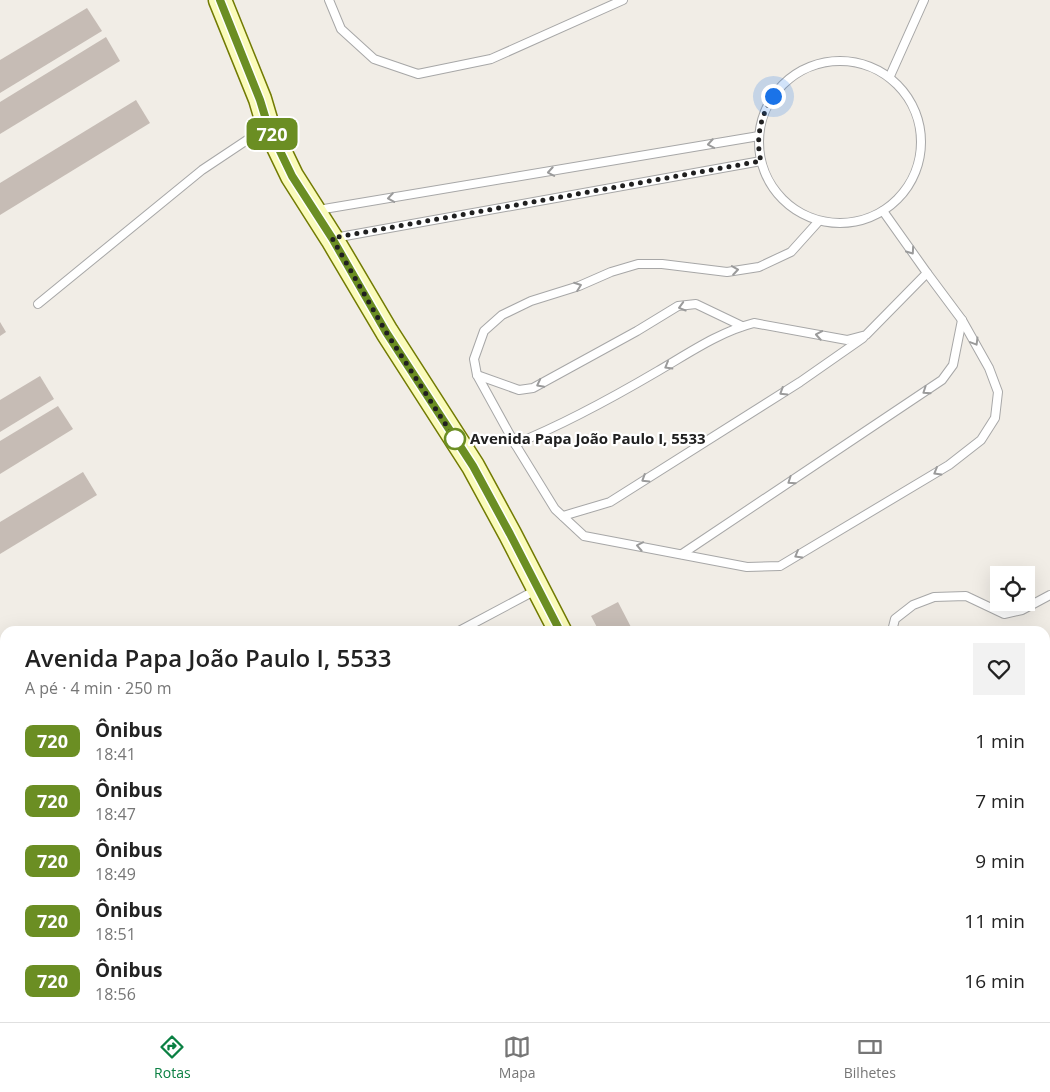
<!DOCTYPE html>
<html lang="pt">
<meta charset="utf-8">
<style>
body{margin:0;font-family:"Open Sans",sans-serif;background:#f2f2f2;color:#222;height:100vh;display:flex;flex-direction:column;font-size:19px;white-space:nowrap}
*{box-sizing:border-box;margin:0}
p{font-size:16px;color:#767676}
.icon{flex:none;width:28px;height:28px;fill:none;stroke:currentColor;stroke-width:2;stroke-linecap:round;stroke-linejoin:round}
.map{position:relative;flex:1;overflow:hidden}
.side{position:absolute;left:0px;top:626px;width:1050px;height:396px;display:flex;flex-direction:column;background:#fff;border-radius:15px 15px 0 0;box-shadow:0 5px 20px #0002}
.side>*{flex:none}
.badge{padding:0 10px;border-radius:8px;font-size:18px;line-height:32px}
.tools{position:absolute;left:990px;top:566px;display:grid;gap:10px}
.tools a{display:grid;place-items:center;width:45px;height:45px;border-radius:0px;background:#fff;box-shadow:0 5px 20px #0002;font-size:25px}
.you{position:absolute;width:25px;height:25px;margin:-12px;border:4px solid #fff;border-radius:50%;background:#1a73e8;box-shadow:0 0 0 8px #1a73e833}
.map>.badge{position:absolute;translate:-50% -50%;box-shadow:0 0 0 2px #fff}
.round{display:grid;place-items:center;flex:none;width:52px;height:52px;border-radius:0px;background:#f2f2f2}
.overview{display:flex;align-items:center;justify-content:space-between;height:85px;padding:0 25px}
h1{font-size:24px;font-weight:600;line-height:38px}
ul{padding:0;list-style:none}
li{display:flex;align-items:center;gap:15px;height:60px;padding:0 25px}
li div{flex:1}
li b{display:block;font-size:19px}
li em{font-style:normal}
li .badge{min-width:55px;font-weight:700;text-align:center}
.tabs{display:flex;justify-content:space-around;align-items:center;height:70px;border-top:1px solid #e0e0e0;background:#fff;font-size:14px;color:#767676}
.tabs a{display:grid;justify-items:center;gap:2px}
.tabs .current{color:#0b8043}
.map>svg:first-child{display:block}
.building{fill:#c6bcb5}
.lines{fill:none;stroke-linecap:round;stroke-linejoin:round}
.service-casing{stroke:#a7a7a7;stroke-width:10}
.minor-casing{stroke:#a7a7a7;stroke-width:18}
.secondary-casing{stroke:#727b03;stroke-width:25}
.service{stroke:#fff;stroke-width:8}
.minor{stroke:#fff;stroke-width:15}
.secondary{stroke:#fafbba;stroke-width:22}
.oneway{stroke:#9b9b9b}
.line-casing{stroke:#fff;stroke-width:11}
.line{stroke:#6b8e23;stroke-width:8}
.walk{stroke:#202020;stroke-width:5;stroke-dasharray:0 9}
.stop-dot{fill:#fff;stroke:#6b8e23;stroke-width:2.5}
.labels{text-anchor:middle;stroke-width:4.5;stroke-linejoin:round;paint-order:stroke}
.stop-label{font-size:15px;font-weight:bold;fill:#202020;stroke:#fff;text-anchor:start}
</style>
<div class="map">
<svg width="1050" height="1022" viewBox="0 0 1050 1022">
<rect width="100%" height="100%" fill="#f1ede6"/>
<!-- building -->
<g class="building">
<polygon points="87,8 102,31 0,93 0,60"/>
<polygon points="106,37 120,61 0,134 0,102"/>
<polygon points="136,100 150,123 0,215 0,183"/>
<polygon points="0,322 6,332 0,336"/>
<polygon points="40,376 54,399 0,432 0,400"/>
<polygon points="58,406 73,429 0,474 0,441"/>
<polygon points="83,472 97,495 0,554 0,522"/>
<polygon points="618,602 633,631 599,631 591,616"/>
<polygon points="553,1018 714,1018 717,1022 555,1022"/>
</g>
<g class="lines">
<defs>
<g id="service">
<polyline points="329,0 341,29 374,59 418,74 491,59 623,0"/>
<circle cx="840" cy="142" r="81"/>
<polyline points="890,76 924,0"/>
<polyline points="318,210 759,136"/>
<polyline points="818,222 791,252 759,267 727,272 662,264 638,264 611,272 579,286 531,301 502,315 484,331 474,359 477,375 515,444 555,509 584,536 747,567 780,566 949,465 981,440 995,418 998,392 989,368 962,320 927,273"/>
<polyline points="334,238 761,161"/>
<polyline points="38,304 202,170 265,128"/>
<polyline points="477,375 519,390 533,388 637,331 678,306 696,304 742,326"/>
<path d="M515 444C565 424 612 398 658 371 689 353 719 332 754 323L847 340 866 335 927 273 883 211"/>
<polyline points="563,516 610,502 800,382 863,338"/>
<polyline points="682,554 942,380 953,365 962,320"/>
<polyline points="459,631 536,590"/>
<polyline points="892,631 895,619 913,605 934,597 966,596 1004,614 1022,610 1050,595"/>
<polyline points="1045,745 1050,748"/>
<polyline points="1045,905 1050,902"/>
<polyline points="445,1018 448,1022"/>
<polyline points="248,1022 261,1018"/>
<polyline points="839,1022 847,1018"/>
</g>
<g id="minor">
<polyline points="0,685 5,691"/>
<polyline points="0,813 5,811"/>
<polyline points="123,1018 124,1022"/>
</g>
<g id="secondary">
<polyline points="220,0 260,99 268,126 292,176 332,239 387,332 473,466 510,534 560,631"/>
<polyline points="766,1018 768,1022"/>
</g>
</defs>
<!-- service casing -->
<use href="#service" class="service-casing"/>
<!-- minor casing -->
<use href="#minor" class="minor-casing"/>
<!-- secondary casing -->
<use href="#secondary" class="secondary-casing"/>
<!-- service -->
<use href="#service" class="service"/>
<!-- minor -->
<use href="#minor" class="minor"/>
<!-- secondary -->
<use href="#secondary" class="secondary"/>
</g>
<!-- one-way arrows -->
<defs><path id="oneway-chevron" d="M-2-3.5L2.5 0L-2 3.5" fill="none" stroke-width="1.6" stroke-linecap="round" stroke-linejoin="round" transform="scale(1.25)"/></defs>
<g class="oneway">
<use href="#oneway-chevron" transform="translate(711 144) rotate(170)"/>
<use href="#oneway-chevron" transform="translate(551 172) rotate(170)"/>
<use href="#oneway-chevron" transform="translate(391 198) rotate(171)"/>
<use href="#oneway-chevron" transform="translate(911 251) rotate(55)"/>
<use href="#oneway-chevron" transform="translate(735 270) rotate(-8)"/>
<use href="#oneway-chevron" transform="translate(578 286) rotate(-20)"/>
<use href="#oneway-chevron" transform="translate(682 307) rotate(164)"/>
<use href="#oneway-chevron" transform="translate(819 335) rotate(-170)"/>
<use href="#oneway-chevron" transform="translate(975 342) rotate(59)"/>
<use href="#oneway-chevron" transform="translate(668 366) rotate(150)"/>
<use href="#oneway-chevron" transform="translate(540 384) rotate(153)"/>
<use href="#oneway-chevron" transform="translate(926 391) rotate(146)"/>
<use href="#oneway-chevron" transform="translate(783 392) rotate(148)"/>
<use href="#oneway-chevron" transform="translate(937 472) rotate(150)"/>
<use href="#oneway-chevron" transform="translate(645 479) rotate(148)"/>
<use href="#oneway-chevron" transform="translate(791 481) rotate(146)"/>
<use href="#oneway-chevron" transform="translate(640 546) rotate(-169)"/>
<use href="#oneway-chevron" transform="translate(798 555) rotate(150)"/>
</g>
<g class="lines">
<defs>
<polyline id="line" points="220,0 260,100 268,126 292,176 332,238 386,332 473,466 510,534 560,631"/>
</defs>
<!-- line casing -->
<use href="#line" class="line-casing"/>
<!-- line -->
<use href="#line" class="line"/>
<!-- walk -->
<path class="walk" d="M455 439 386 332 332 238 761 161C755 139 761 115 773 96"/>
</g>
<!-- markers -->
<circle class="stop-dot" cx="455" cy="439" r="10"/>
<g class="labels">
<!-- stop labels -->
<g class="stop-label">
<text x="470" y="444">Avenida Papa João Paulo I, 5533</text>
</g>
</g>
</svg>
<div class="tools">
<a><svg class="icon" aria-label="locate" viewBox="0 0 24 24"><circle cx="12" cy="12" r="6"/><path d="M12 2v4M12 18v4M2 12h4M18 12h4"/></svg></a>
</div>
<div class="you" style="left:773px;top:96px"></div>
<b class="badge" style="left:272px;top:134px;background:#6b8e23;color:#fff">720</b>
<section class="side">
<div class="overview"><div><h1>Avenida Papa João Paulo I, 5533</h1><p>A pé · 4 min · 250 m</p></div><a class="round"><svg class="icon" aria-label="heart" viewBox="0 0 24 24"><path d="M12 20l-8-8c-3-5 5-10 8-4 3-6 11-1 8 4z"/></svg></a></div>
<ul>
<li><span class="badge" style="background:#6b8e23;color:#fff">720</span><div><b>Ônibus</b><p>18:41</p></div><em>1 min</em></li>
<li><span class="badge" style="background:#6b8e23;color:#fff">720</span><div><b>Ônibus</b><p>18:47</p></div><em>7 min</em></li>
<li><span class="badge" style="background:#6b8e23;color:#fff">720</span><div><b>Ônibus</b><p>18:49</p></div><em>9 min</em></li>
<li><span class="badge" style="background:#6b8e23;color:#fff">720</span><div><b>Ônibus</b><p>18:51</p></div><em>11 min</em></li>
<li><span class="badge" style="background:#6b8e23;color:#fff">720</span><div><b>Ônibus</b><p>18:56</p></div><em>16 min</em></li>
</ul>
</section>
</div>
<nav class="tabs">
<a class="current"><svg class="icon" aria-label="directions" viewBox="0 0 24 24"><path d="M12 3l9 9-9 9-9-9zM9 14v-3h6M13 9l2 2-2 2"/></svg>Rotas</a>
<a><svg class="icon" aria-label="map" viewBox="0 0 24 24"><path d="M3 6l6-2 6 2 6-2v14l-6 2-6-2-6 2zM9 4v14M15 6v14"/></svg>Mapa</a>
<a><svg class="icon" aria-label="tickets" viewBox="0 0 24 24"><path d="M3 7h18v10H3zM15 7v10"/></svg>Bilhetes</a>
</nav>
